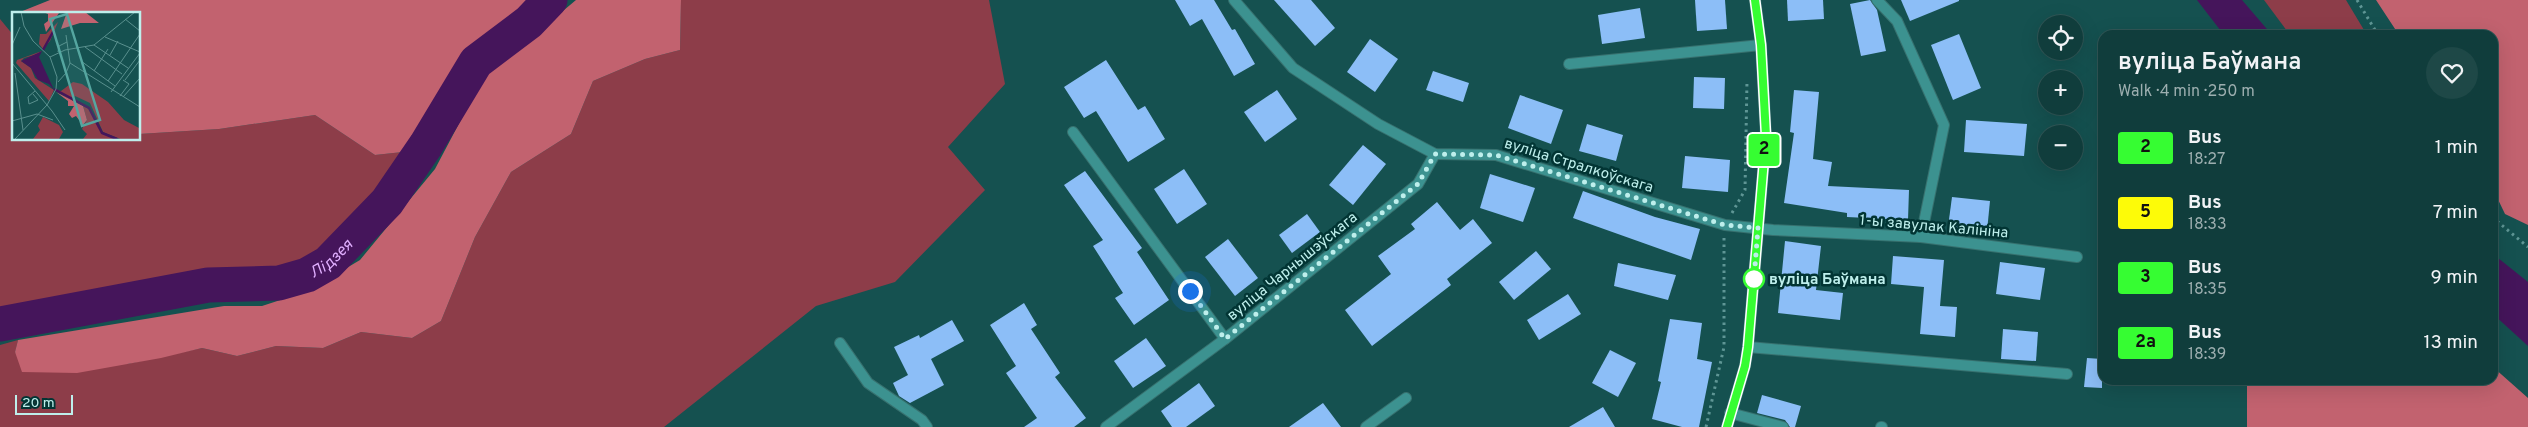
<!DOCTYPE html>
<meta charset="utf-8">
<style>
body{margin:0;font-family:Overpass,sans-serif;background:#1e4847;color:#f1f3f6;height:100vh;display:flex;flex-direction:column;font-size:19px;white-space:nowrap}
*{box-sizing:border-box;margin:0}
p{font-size:16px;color:#9caeaf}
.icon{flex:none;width:28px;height:28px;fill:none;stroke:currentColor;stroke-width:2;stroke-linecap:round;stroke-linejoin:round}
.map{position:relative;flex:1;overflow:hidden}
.sheet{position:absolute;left:2098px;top:30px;width:400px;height:355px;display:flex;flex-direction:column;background:#103d3c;border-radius:15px;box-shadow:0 5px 20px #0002,0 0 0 1px #305656}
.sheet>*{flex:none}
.badge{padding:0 10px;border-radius:4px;font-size:18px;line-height:32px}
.buttons{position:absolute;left:2038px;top:15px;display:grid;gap:10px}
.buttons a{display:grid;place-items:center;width:45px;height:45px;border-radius:50%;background:#103d3c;box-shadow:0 5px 20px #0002,0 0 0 1px #305656;font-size:25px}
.scale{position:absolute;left:15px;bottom:12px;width:58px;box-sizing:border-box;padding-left:5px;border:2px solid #beefec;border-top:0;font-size:14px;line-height:18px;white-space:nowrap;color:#beefec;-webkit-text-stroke:4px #023534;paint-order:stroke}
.you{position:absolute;width:25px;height:25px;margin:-12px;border:4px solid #fff;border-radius:50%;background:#1a73e8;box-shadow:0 0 0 8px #1a73e833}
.map>.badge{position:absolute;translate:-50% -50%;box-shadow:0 0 0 2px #fff}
.round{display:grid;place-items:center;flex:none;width:52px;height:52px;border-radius:26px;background:#1e4847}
.summary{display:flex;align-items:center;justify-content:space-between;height:85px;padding:0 20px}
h1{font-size:24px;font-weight:600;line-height:38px}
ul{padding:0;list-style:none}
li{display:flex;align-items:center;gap:15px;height:65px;padding:0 20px}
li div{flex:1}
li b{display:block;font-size:19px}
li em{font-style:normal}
li .badge{min-width:55px;font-weight:700;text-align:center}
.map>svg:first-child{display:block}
.green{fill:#8d3d49}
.forest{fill:#c2626f}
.water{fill:#45155b}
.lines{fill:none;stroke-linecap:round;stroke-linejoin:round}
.river{stroke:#45155b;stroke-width:35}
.building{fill:#8cbef7}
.lane-casing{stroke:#37716f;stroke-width:12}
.street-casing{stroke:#37716f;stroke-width:12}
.secondary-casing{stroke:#37716f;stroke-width:12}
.path{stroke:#5f9695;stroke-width:3;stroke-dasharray:2.5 4;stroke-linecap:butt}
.lane{stroke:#3c9290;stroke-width:10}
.street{stroke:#3c9290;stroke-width:10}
.secondary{stroke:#49b7b4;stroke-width:10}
.line-casing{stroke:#fff;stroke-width:11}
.line{stroke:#36fd32;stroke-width:8}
.walk{stroke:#beefec;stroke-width:5;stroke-dasharray:0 9}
.stop-dot{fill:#fff;stroke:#36fd32;stroke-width:2.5}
.labels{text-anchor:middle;stroke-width:5;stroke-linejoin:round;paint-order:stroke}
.street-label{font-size:15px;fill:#beefec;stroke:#023534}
.stop-label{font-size:15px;font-weight:bold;fill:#beefec;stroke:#023534;text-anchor:start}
.water-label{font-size:16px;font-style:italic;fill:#e0aefe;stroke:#023534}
.inset-river{fill:none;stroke:#45155b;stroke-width:2.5}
.inset-road{fill:none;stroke:#59908e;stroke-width:1}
.view{fill:#55a6a0;fill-opacity:0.15;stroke:#55a6a0;stroke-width:2.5}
.inset-edge{fill:none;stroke:#beefec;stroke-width:2.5}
</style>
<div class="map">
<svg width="2528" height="427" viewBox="0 0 2528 427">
<rect width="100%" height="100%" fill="#155150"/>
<!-- green -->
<g class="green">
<polygon points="681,0 989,0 1005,84 948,147 985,190 895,282 816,306 664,427 0,427 0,345 18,340 15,353 127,364 202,348 237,356 276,346 323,348 361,332 412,338 441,321 475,237 511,172 571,134 593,81 645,59 680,50"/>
<polygon points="2264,0 2346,0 2367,35 2290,35"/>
<polygon points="0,19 14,36 14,139 139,139 139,134 219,129 315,115 375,155 412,151 341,241 303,267 252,271 0,312"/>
</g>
<!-- forest -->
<g class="forest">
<polygon points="50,0 533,0 459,64 412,151 375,155 315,115 219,129 139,134 139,14 15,14"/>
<polygon points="576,0 681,0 680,50 645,59 593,81 571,134 511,172 475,237 441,321 412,338 361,332 323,348 276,346 237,356 202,348 161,358 77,373 22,372 15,352 18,340 224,306 262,306 308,291 360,260 435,169 483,78"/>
<polygon points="2376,0 2528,0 2528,225 2505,214 2493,189 2492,35 2399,35"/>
<polygon points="2493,367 2528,398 2528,427 2247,427 2247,380 2492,380"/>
</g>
<!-- water -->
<g class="water">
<polygon points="2197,0 2242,0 2272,35 2224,35"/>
<polygon points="2493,254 2528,282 2528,346 2493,314"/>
</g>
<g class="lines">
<!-- river -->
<path class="river" id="s1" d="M0 324 208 285 279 283 307 275 328 263 387 202 426 145 476 62 529 22 550 0"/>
</g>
<!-- building -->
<g class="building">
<polygon points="1175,0 1214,0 1232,30 1235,29 1255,64 1234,76 1202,19 1190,26"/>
<polygon points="1274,0 1311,0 1335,28 1315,46"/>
<polygon points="1695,0 1725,0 1727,29 1697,31"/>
<polygon points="1787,0 1823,0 1824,19 1788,21"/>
<polygon points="1870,0 1877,10 1886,51 1861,56 1850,4"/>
<polygon points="1901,0 1959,0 1959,1 1910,21"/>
<polygon points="1640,8 1645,38 1602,44 1598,15"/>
<polygon points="1959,34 1981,88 1953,100 1931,45"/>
<polygon points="1370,39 1398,59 1375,92 1347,72"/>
<polygon points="1106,60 1138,110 1145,106 1165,139 1128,162 1096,111 1084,118 1064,87"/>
<polygon points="1433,71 1469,83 1463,102 1426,90"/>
<polygon points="1694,77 1725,78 1724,109 1693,108"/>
<polygon points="1277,90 1297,119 1265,142 1244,112"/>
<polygon points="1794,90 1819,92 1813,159 1832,162 1828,186 1909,190 1908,220 1847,217 1847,213 1784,203 1794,133 1790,132"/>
<polygon points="1520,95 1563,110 1551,144 1508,128"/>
<polygon points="1966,120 2027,124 2024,156 1964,152"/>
<polygon points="1587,124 1623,135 1616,161 1579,151"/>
<polygon points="1363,145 1386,164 1353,205 1329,185"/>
<polygon points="1685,156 1730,160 1728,192 1682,188"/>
<polygon points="1184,169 1207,204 1177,224 1154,189"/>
<polygon points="1085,171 1142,248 1137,252 1169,300 1134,325 1115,298 1123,293 1093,246 1103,240 1064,185"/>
<polygon points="1490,174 1535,188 1523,222 1480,208"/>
<polygon points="1583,191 1655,217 1700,229 1691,260 1573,218"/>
<polygon points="1952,197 1990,201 1987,231 1948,227"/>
<polygon points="1437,202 1460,230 1473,219 1492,243 1447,279 1451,285 1372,346 1345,310 1391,274 1378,256 1415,229 1411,224"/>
<polygon points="1307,214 1320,232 1292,253 1279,235"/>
<polygon points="1228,239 1258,278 1235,296 1205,257"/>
<polygon points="1785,241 1821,246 1816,290 1843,293 1840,320 1778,313"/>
<polygon points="1536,251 1551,269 1514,300 1499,282"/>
<polygon points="1893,256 1944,260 1940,306 1957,307 1955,337 1920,334 1924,287 1891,284"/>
<polygon points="2000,262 2045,268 2040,300 1996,294"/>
<polygon points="1618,263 1676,275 1668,300 1614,286"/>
<polygon points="1568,294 1581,314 1539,340 1527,320"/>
<polygon points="1024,303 1037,325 1031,329 1060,373 1055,377 1086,418 1074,427 1024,427 1037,418 1006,373 1016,366 990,325"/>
<polygon points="1670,319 1702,323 1697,359 1712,362 1699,427 1682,427 1652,419 1661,382 1658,381"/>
<polygon points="952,320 964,341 931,359 944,385 910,403 899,396 893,383 908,375 894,347 919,335 920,338"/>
<polygon points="2003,329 2038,332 2036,361 2001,359"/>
<polygon points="1146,338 1166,366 1133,388 1114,361"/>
<polygon points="1610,350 1636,363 1618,397 1592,383"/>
<polygon points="2087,358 2102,359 2102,388 2084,387"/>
<polygon points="1199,383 1215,406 1186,427 1172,427 1161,411"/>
<polygon points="1762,395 1801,406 1795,427 1790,427 1785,420 1757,413"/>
<polygon points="1323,403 1341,427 1289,427"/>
<polygon points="1603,407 1615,427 1569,427"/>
</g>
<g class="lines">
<defs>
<g id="lane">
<polyline points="1877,0 1897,21 1944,125 1921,237"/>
<polyline points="1569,64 1761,45"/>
<polyline points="840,343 868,383 922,420 927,427"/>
<polyline points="1748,347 2067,374"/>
<polyline points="1730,413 1783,427"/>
<polyline points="1881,427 1882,427"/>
</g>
<g id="street">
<polyline points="1234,0 1293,68 1378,124 1435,154 1496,155 1725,225 1773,230 1921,237 2077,257"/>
<polyline points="1073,132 1225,339"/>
<polyline points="1106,427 1225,339 1418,184 1435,154"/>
<polyline points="1366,427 1406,398"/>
</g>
<polyline id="secondary" points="1727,427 1745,366 1748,347 1766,137 1761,45 1755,0"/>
</defs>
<!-- lane casing -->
<use href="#lane" class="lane-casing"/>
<!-- street casing -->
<use href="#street" class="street-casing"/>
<!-- secondary casing -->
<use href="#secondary" class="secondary-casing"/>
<!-- path -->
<g class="path">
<polyline points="2357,0 2378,35"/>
<polyline points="1732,213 1745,190 1747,80"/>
<polyline points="2492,217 2528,247"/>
<polyline points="1706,427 1724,347 1724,237"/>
</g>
<!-- lane -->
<use href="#lane" class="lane"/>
<!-- street -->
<use href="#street" class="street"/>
<!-- secondary -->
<use href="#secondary" class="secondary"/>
</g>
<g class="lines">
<defs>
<polyline id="line" points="1727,427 1745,366 1748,347 1766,136 1761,45 1755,0"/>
</defs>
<!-- line casing -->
<use href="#line" class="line-casing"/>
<!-- line -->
<use href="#line" class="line"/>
<!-- walk -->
<polyline class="walk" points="1190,291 1225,339 1418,184 1435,154 1496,155 1725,225 1758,228 1754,279"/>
</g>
<!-- markers -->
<circle class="stop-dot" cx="1754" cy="279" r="10"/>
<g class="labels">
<!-- street labels -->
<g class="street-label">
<text transform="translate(1579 165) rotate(17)" y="5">вуліца Стралкоўскага</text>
<text transform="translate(1934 226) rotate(5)" y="5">1-ы завулак Калініна</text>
<text transform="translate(1292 266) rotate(-39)" y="5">вуліца Чарнышэўскага</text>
</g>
<!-- stop labels -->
<g class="stop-label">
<text x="1769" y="284">вуліца Баўмана</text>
</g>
<!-- water labels -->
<g class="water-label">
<text dy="6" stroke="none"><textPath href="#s1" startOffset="341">Лідзея</textPath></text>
</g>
</g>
<!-- overview -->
<g transform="translate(12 12)">
<rect width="128" height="128" fill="#155150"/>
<path d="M46 10 38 29 31 37 27 32 28 22H34ZM30 39 26 42 12 46 9 49 19 56 23 66 42 78 37 89 4 51 5 48ZM61 70 70 72 96 90 112 108 127 116V127H108L91 120 78 91 63 84 59 88 44 78 49 79ZM71 94 77 97 91 122 104 127H71L75 122 70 117 75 108ZM31 105 47 113 51 120 47 127H21L28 118 26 114Z" fill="#8d3d49"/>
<path d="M31 0 47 1 34 20 32 12 36 9V2ZM55 0H73L87 11H68L49 17ZM44 80 71 94 75 108 71 113 64 104 60 106 57 102 62 94H56V89Z" fill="#c2626f"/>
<path d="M30 39 27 45 42 78 37 72 26 68 19 56 9 49Z" fill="#45155b"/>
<path class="inset-river" d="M31 38 42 18M42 77 77 96 90 121 105 127"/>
<path class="inset-road" d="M9 0 12 14 21 29 38 45 45 65 44 77 35 93M113 7 128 19M93 25 128 40M0 33 8 15M82 33 116 56M73 35 110 62M46 40 47 34 55 30M98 43 106 29M38 45 53 38 82 33 123 0M69 49 103 74M0 51 40 99M58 51 128 95M82 59 96 37M3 61 11 118M113 68 128 48M96 69 128 22M46 70 54 61 58 51 54 23M99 80 128 41M21 82 26 88 17 92 16 85 23 79M108 84 117 72 111 68M111 85 128 66M40 99 53 118M0 109 25 102 41 108M3 127 35 93"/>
<path class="view" d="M55 2 88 108 70 114 38 7Z"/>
<rect width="128" height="128" class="inset-edge"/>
</g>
</svg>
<div class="buttons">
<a><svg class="icon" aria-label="locate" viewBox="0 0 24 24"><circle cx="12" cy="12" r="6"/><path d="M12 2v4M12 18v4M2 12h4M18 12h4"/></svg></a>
<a>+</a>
<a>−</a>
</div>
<div class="scale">20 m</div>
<div class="you" style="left:1190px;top:291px"></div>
<b class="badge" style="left:1764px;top:150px;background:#36fd32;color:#111">2</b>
<section class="sheet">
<div class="summary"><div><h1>вуліца Баўмана</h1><p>Walk · 4 min · 250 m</p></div><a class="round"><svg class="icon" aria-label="heart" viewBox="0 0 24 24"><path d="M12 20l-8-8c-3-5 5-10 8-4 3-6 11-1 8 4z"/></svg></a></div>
<ul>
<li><span class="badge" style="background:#36fd32;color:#111">2</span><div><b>Bus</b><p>18:27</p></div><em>1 min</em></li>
<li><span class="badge" style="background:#fdfb08;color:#111">5</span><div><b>Bus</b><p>18:33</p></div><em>7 min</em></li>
<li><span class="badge" style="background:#36fd32;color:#111">3</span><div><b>Bus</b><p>18:35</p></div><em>9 min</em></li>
<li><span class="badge" style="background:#36fd32;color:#111">2а</span><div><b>Bus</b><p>18:39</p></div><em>13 min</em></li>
</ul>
</section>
</div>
